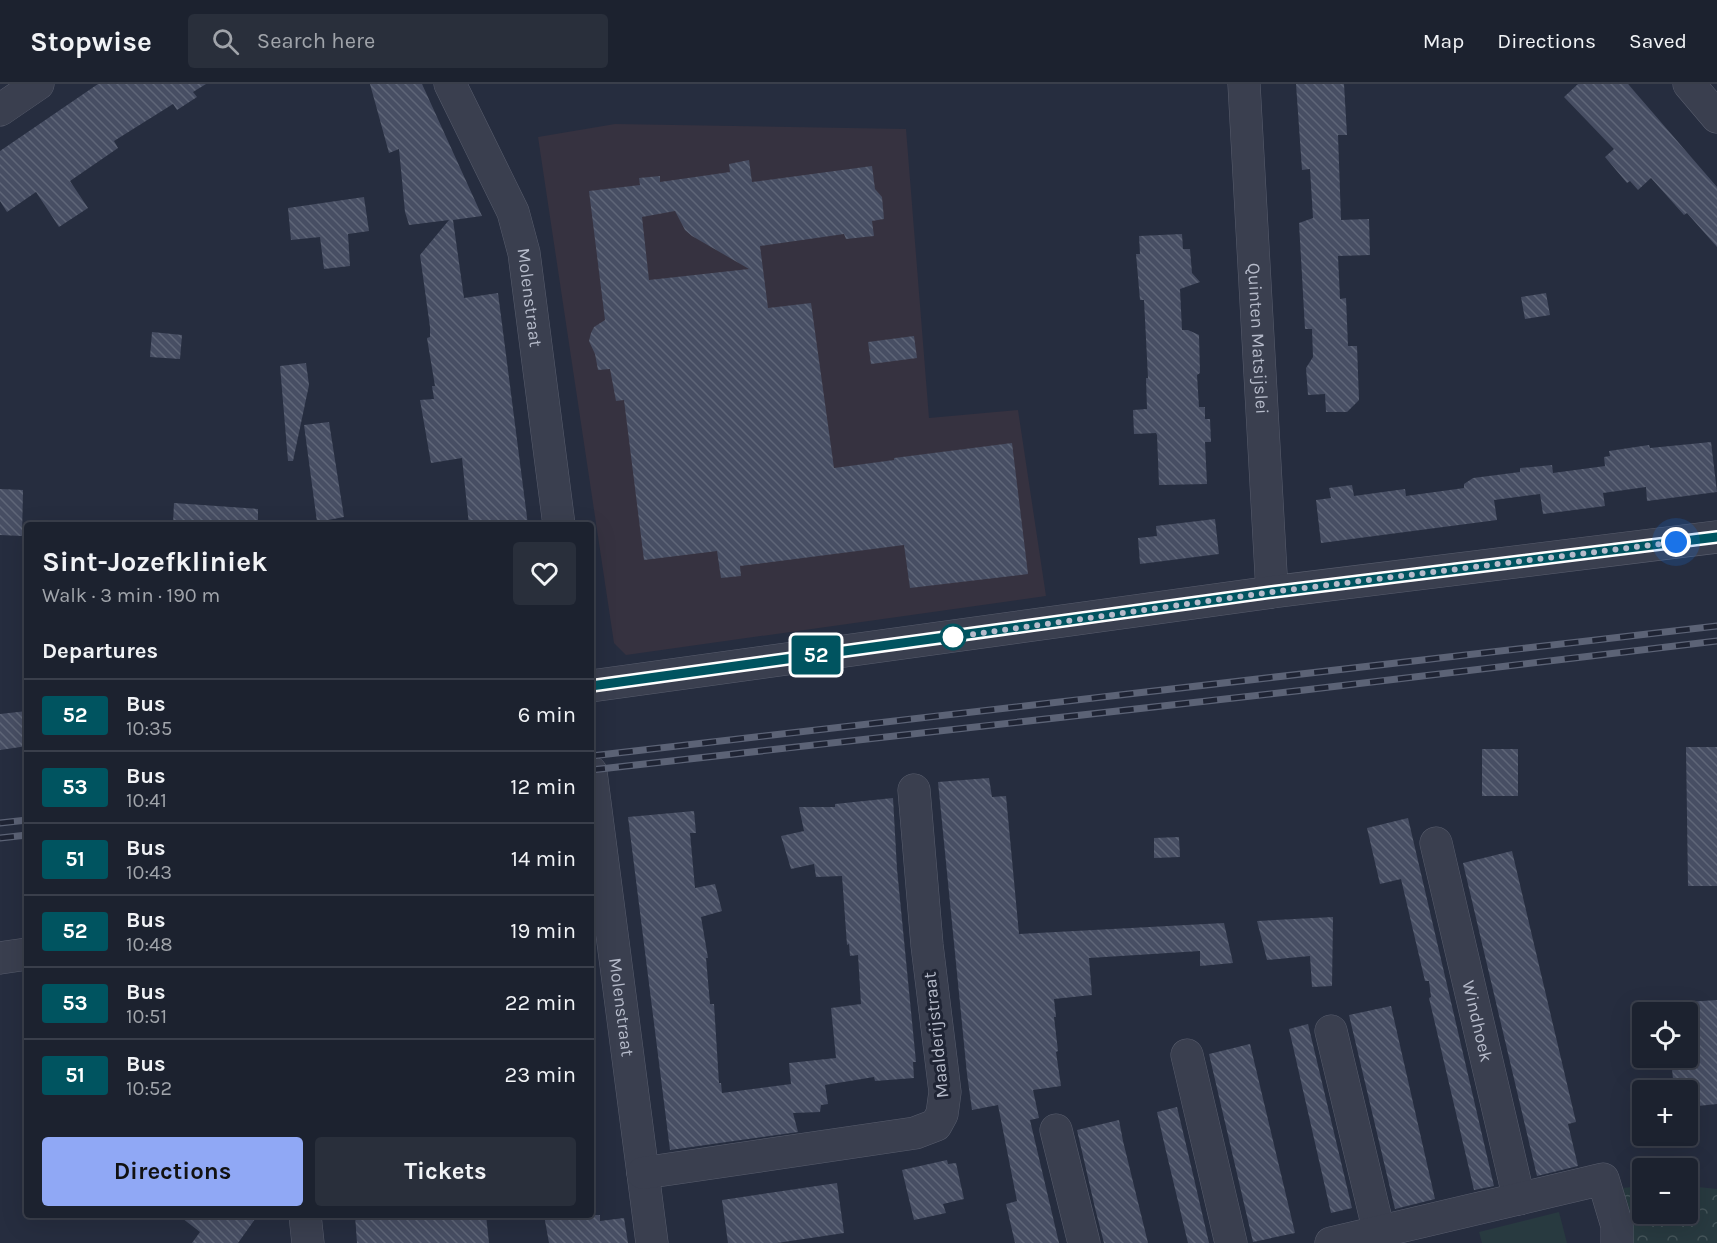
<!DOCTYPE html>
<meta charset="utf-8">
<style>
body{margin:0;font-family:Karla,sans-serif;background:#292f3b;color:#f1f3f6;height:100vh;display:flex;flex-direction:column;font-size:22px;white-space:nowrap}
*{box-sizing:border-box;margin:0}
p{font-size:20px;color:#a0a4aa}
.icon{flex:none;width:33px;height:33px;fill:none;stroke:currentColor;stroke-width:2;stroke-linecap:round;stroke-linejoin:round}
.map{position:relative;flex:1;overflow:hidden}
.panel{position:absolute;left:24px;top:438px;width:570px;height:696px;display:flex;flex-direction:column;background:#1c222f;border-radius:6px;box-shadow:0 6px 24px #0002,0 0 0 2px #3a3f4b}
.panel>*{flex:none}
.badge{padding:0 12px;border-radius:4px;font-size:21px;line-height:39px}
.buttons{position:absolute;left:1632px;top:918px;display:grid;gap:12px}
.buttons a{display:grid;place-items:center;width:66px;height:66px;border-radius:6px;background:#1c222f;box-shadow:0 6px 24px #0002,0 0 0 2px #3a3f4b;font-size:30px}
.you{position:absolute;width:30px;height:30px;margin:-15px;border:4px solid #fff;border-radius:50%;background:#1a73e8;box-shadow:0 0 0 9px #1a73e833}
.map>.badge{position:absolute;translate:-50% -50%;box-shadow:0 0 0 3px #fff}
h2{padding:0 18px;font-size:22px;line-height:54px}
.round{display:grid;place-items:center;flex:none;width:63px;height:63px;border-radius:6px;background:#292f3b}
.headline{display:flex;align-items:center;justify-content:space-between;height:102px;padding:0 18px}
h1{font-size:28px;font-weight:700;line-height:45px}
.button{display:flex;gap:12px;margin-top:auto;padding:12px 18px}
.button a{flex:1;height:69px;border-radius:6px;background:#90a8f5;color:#111;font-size:24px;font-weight:700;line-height:69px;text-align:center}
.button a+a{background:#292f3b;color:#f1f3f6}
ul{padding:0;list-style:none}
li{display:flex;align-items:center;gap:18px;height:72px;padding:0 18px;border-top:2px solid #3a3f4b}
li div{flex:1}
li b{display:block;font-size:22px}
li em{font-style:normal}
li .badge{min-width:66px;font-weight:700;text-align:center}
header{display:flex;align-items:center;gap:36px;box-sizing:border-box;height:84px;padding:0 30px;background:#1c222f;border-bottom:2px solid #3a3f4b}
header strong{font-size:28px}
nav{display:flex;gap:33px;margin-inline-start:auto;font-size:21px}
.search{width:420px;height:54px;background:#292f3b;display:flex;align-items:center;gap:15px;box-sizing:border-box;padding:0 21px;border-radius:6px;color:#a0a4aa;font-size:22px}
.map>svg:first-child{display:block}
.medical{fill:#363240}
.green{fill:#283a40}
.forest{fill:url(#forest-crowns)}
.building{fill:url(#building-back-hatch);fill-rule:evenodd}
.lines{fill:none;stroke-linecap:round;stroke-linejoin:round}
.minor-casing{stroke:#585d6d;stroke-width:33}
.minor{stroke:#3a3f4f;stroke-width:32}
.rail-casing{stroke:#5c6376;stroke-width:7}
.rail{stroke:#1f2434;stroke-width:4.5;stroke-dasharray:14;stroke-linecap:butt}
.line-casing{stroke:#fff;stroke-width:14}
.line{stroke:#005460;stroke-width:9}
.walk{stroke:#b6bbca;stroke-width:6;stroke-dasharray:0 10.8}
.stop-dot{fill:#fff;stroke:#005460;stroke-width:3}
.labels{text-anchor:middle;stroke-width:6;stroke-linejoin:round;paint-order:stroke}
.street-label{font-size:18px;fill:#b6bbca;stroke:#1f2434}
</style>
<header>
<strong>Stopwise</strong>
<div class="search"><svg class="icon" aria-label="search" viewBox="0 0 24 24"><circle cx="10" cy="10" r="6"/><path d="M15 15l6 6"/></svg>Search here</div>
<nav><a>Map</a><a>Directions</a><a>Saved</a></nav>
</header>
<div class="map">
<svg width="1717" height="1159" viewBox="0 0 1717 1159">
<defs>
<pattern id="forest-crowns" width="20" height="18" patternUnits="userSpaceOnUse" patternTransform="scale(1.5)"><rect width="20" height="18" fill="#283a40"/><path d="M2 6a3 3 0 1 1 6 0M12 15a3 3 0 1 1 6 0" fill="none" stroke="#45555a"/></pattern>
<pattern id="building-back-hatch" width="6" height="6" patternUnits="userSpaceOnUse" patternTransform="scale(1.5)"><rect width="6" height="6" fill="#474e63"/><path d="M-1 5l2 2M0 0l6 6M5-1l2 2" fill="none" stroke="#5f6678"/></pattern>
</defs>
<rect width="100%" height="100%" fill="#262d3f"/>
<!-- medical -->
<polygon class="medical" points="615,40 906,45 929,334 1018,326 1046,512 626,571 614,559 538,53"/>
<!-- green -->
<polygon class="green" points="1559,1128 1567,1159 1482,1159 1479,1148"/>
<!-- forest -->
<polygon class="forest" points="1642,1102 1642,1130 1688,1130 1688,1102 1717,1105 1717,1159 1630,1159 1631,1137 1623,1104"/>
<!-- building -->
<g class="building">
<polygon points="98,0 206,0 193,8 197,13 177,26 173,20 114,57 118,64 70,97 88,124 59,143 36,108 7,128 0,117 0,67"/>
<polygon points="370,0 422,0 482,132 453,136 464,214 498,209 528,441 494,441 493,438 469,441 462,374 431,379 420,316 434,315 432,302 435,302 427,254 430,253 430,243 420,171 449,136 409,141 405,128 399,65 389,69"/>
<polygon points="1296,0 1344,0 1347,51 1338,51 1341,136 1369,135 1370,171 1338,172 1340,215 1346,214 1348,262 1357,262 1359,316 1347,328 1326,328 1325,310 1308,311 1306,284 1313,273 1312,245 1305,245 1299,139 1313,134 1310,85 1302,86"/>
<polygon points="1578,0 1628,0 1717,103 1717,163 1687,129 1684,131 1651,94 1638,106 1630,97 1627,99 1605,73 1614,65 1564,13"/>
<path d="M749 76 752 98 872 82 875 105 882 113 884 135 872 137 874 152 846 155 844 150 760 162 768 224 811 219 834 384 894 376V374L1012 359 1028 490 910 504 904 461 740 482 741 492 721 494 717 467 644 476 624 316 616 317 610 285 598 286 595 270 589 257 591 249 594 243 605 236 589 107 640 101 639 94 660 92V98L730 88 729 80ZM675 127 685 146 692 152 749 185 649 196 642 133Z"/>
<polygon points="364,113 369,147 348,150 350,182 324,185 320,153 291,156 288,124"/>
<polygon points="1182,150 1183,165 1190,165 1192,189 1200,198 1180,205 1182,246 1188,246 1199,251 1200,289 1197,291 1199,323 1205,323 1205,335 1210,335 1211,358 1205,358 1207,400 1159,401 1157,351 1156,349 1134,350 1133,326 1147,325 1146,294 1148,294 1144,216 1140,216 1136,170 1140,170 1139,152"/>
<polygon points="1546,209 1550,231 1525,235 1521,213"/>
<polygon points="152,248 182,251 180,275 150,273"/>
<polygon points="914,252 917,274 871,280 868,258"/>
<polygon points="306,279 309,301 293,377 288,377 280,282"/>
<polygon points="329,338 344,433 317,438 304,341"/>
<polygon points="1711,358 1717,408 1647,417 1646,403 1603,409 1605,422 1543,430 1540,410 1494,416 1497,436 1321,459 1316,416 1331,414 1329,404 1352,401 1354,412 1405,405 1406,412 1464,404 1464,400 1473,394 1520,388 1520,384 1552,381 1553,389 1605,382 1604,373 1610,372 1609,367 1649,361 1650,364"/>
<polygon points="0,405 23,406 22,452 0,451"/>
<polygon points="174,419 258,425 258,441 173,441"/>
<polygon points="1215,435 1219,470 1140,480 1138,454 1157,452 1156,442"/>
<polygon points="27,627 27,662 0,666 0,630"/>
<polygon points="1686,663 1717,663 1717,802 1688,802"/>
<rect x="1482" y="665" width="36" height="47"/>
<polygon points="989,694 992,713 1006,712 1019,850 1224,839 1233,879 1200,882 1200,867 1089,874 1092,911 1054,915 1056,933 1054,933 1058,967 1056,968 1061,1002 1033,1006 1039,1034 1030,1036 1059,1159 1015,1159 1006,1120 1017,1117 998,1021 972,1026 967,990 938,698"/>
<polygon points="893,714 897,785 916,978 913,978 914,994 875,997 874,993 825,1001 828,1020 821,1021 820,1028 793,1029 798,1048 670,1066 628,733 694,727 696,749 690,749 695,804 715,800 722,827 701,833 708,874 706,874 710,920 714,920 719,999 721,999 722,1009 791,1000 789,979 836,974 831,924 861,920 858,871 850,872 849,860 847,861 842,792 816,793 814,780 791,785 781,752 804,747 799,723 835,723 835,720"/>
<polygon points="1408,734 1494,1102 1474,1106 1429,914 1431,913 1429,897 1425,897 1401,795 1380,800 1367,744"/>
<polygon points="1179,753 1180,773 1154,774 1154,754"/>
<polygon points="1512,767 1576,1038 1568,1040 1578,1082 1537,1092 1463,779"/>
<polygon points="1333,833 1332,902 1312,903 1310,872 1267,876 1257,837"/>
<polygon points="1717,916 1717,1020 1688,1023 1688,1006 1674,1006 1671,974 1688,974 1688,918"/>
<polygon points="1391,922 1435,1115 1395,1125 1349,931"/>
<polygon points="1308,940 1352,1124 1331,1129 1289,945"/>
<polygon points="1250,960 1295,1149 1253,1158 1209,970"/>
<polygon points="1177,1023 1188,1069 1209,1159 1188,1159 1165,1063 1157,1028"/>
<polygon points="1119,1036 1123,1057 1148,1159 1104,1159 1095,1124 1077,1046"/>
<polygon points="947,1076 948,1080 956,1079 964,1115 943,1120 946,1129 914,1136 902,1086"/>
<polygon points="837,1099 844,1149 777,1159 728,1159 722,1116"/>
<polygon points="178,1131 258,1131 238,1159 192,1159 200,1148"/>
<polygon points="355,1131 486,1131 489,1159 357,1159"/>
<polygon points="544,1131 600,1131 600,1137 624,1134 628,1159 549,1159"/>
</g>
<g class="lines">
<defs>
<g id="minor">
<path id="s1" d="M450 0 513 128 524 169 559 441"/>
<path id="s2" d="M1244 0 1272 508"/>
<polyline points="1689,0 1717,33"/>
<polyline points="0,26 38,0"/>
<polyline points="591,602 1272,508 1717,453"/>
<path id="s3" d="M591 688 652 1159"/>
<path id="s4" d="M1436 759 1519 1115"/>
<polyline points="0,874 27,870"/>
<polyline points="1331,947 1379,1148"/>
<polyline points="1187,971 1231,1159"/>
<polyline points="1056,1046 1084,1159"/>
<polyline points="643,1089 915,1049 936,1041 942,1030 945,1008 927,861 914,706"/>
<polyline points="305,1131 308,1159"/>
<polyline points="1331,1159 1603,1095 1617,1142 1617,1159"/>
</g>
</defs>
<!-- minor casing -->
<use href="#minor" class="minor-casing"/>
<!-- minor -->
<use href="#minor" class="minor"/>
<defs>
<g id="rail">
<polyline points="591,672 1717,542"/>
<polyline points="591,686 1296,607 1717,557"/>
<polyline points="0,739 27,736"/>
<polyline points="0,754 27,751"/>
</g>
</defs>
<!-- rail casing -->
<use href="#rail" class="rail-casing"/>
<!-- rail -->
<use href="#rail" class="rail"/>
</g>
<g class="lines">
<defs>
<polyline id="line" points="591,602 1272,508 1717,453"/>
</defs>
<!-- line casing -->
<use href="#line" class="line-casing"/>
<!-- line -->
<use href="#line" class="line"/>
<!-- walk -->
<polyline class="walk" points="953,553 947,554 1272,508 1676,458"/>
</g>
<!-- markers -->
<circle class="stop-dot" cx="953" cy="553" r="12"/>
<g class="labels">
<!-- street labels -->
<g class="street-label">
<text dy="6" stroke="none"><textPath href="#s1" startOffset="230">Molenstraat</textPath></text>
<text dy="6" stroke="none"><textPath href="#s2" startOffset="255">Quinten Matsijslei</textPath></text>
<text dy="6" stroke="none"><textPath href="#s3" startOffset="237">Molenstraat</textPath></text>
<text dy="6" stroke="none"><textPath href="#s4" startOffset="183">Windhoek</textPath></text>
<text transform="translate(936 951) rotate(-96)" y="6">Maalderijstraat</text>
</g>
</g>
</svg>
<div class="buttons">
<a><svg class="icon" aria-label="locate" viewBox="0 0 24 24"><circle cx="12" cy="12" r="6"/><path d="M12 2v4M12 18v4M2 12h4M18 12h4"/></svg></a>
<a>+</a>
<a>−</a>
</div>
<div class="you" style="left:1676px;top:458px"></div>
<b class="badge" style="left:816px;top:571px;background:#005460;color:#fff">52</b>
<section class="panel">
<div class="headline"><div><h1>Sint-Jozefkliniek</h1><p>Walk · 3 min · 190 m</p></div><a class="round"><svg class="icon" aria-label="heart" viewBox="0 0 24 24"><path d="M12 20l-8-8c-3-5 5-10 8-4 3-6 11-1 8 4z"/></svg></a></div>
<h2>Departures</h2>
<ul>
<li><span class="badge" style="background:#005460;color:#fff">52</span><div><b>Bus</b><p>10:35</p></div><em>6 min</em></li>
<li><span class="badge" style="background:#005460;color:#fff">53</span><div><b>Bus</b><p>10:41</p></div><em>12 min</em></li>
<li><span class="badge" style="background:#005460;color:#fff">51</span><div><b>Bus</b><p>10:43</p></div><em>14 min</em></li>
<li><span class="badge" style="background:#005460;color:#fff">52</span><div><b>Bus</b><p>10:48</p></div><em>19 min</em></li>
<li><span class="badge" style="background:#005460;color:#fff">53</span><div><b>Bus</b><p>10:51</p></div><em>22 min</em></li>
<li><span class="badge" style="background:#005460;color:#fff">51</span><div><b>Bus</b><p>10:52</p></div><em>23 min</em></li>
</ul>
<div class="button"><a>Directions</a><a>Tickets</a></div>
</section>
</div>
